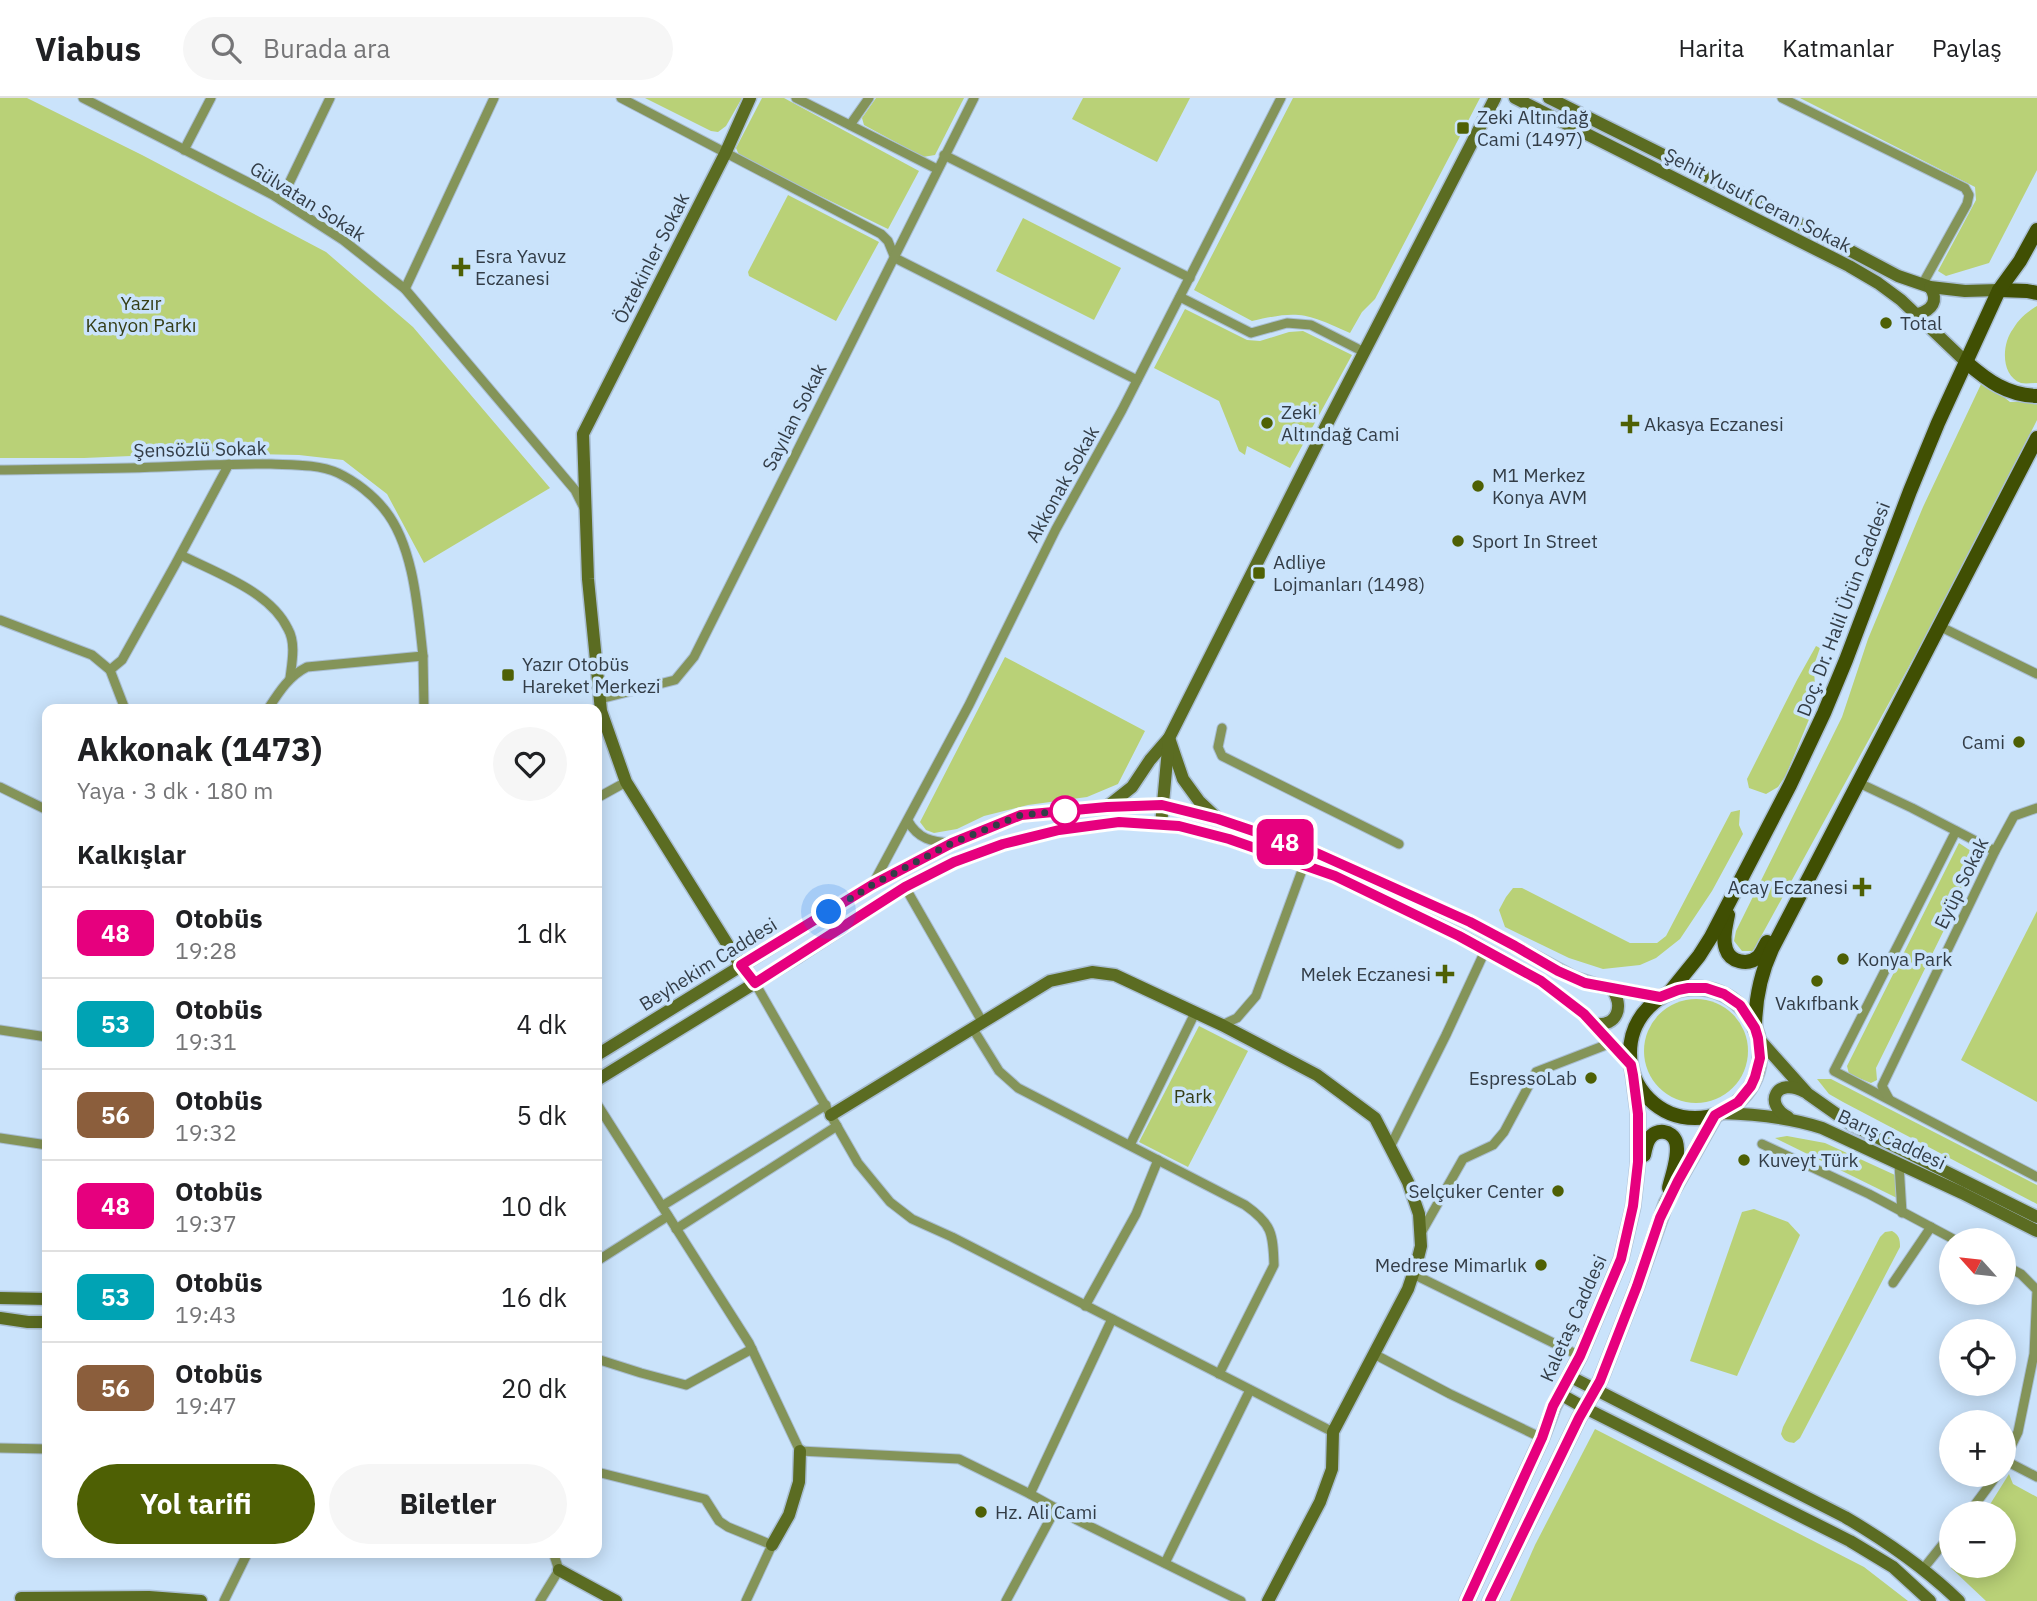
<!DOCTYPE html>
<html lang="tr">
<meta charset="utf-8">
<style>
body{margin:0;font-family:"IBM Plex Sans",sans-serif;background:#f6f6f6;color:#202124;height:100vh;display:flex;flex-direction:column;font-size:26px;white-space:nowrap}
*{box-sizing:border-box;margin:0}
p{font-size:23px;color:#757577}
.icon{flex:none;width:38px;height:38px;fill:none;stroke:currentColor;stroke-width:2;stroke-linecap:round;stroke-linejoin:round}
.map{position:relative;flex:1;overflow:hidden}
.side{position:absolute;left:42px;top:606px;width:560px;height:854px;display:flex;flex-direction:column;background:#fff;border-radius:14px;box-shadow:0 4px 18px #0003}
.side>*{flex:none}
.badge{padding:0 14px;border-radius:10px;font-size:24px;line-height:46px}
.needle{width:46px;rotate:297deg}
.tools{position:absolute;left:1939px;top:1130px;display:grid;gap:14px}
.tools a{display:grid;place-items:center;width:77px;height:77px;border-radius:50%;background:#fff;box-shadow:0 4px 18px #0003;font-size:35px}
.you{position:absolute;width:35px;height:35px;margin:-18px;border:5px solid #fff;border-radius:50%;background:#1a73e8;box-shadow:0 0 0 10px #1a73e833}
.map>.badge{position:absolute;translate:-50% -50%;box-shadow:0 0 0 4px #fff}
h2{padding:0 35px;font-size:26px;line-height:63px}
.round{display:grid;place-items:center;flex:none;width:74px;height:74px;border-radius:37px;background:#f6f6f6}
.head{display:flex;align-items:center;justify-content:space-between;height:119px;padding:0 35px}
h1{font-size:33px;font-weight:700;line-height:52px}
.primary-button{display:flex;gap:14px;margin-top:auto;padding:14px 35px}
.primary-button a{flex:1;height:80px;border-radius:42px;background:#4e6004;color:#fff;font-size:28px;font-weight:700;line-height:80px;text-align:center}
.primary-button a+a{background:#f6f6f6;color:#202124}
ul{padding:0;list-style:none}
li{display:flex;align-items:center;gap:21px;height:91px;padding:0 35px;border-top:2px solid #e0e0e0}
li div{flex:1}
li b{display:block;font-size:26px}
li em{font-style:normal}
li .badge{min-width:77px;font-weight:700;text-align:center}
header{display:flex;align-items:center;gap:42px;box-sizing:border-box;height:98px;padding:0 35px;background:#fff;border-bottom:2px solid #e0e0e0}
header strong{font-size:33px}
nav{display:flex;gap:38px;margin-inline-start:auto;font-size:24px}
.search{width:490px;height:63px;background:#f6f6f6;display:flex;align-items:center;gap:18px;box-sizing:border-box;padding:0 24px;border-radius:38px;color:#757577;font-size:26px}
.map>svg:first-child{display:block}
.green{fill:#b9d177}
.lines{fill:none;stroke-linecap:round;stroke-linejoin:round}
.street-casing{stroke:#a9bed3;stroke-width:11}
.secondary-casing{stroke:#a9bed3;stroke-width:15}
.primary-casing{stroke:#a9bed3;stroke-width:17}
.street{stroke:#849459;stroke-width:9}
.secondary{stroke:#5b6c22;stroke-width:12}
.primary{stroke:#404f03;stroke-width:14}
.line-casing{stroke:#fff;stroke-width:16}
.line{stroke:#e6007e;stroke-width:10}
.walk{stroke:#333d47;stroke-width:7;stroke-dasharray:0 12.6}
.poi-dot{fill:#4e6004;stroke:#cae3fb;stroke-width:2.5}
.stop-dot{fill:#fff;stroke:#e6007e;stroke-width:3.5}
.labels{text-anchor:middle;stroke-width:7;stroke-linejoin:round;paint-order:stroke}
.poi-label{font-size:19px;fill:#333d47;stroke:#cae3fb;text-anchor:start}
.street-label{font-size:19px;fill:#333d47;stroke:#cae3fb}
.park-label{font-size:19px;fill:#343d16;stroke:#cae3fb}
</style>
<header>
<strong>Viabus</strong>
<div class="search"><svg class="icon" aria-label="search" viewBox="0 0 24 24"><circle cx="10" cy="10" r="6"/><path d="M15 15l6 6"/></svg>Burada ara</div>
<nav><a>Harita</a><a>Katmanlar</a><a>Paylaş</a></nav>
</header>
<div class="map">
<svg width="2037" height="1503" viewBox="0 0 2037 1503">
<rect width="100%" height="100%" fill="#cae3fb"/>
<!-- green -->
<g class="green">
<polygon points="0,0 27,0 142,57 326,154 413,229 550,390 424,465 387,396 343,362 299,357 201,355 84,360 0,360"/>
<polygon points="645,0 742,0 726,28 718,34 711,33"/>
<polygon points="762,0 784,0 919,73 888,131 740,59 736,50"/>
<polygon points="876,0 964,0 935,57 923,59 864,27 862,20"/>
<polygon points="1083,0 1190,0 1157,64 1072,21"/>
<path d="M1293 0H1480L1375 201 1362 214 1350 235C1306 215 1299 212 1252 223L1194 192Z"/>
<polygon points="1800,0 2037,0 2037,72 1989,165 1946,178 1938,173 1976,102 1975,89"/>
<polygon points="788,97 879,144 836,223 749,178 748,174"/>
<polygon points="1023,120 1121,170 1094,222 996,173"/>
<path d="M2037 208V285C2031 285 2026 286 2021 285 2000 277 2002 245 2013 231 2019 221 2027 214 2037 208Z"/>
<polygon points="1185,211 1247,242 1260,243 1289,234 1303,233 1352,257 1290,370 1247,348 1245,357 1239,353 1219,303 1154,270"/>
<polygon points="1983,282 2010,304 2037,303 2037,322 1958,479 1753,853 1742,853 1734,843 1736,833 1842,619 1868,541 1923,409"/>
<polygon points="1816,548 1820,550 1814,567 1815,591 1810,619 1786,677 1778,689 1766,696 1749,690 1747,681 1797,582"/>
<polygon points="1005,559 1145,633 1118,686 1087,699 1028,707 984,718 957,731 934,735 926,732 920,724"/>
<polygon points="1740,712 1739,727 1743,736 1712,793 1680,841 1656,860 1640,867 1603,871 1569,860 1505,829 1499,812 1506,799 1513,790 1522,790 1630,845 1657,845 1666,838 1731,714"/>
<polygon points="1959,745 1971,753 1978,763 1876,970 1877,982 1871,985 1849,976 1847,968"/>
<polygon points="2037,813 2037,1004 1961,962"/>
<circle cx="1696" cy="953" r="52"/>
<polygon points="1199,928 1248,953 1188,1069 1139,1044"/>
<polygon points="1817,981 1831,981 2037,1087 2037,1106 1843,1004 1829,996"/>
<polygon points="1787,1038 1825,1045 1895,1077 1898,1085 1897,1100 1775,1040"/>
<polygon points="1754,1111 1788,1124 1800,1137 1737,1278 1690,1263 1742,1114"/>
<path d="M1892 1133C1899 1137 1900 1141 1900 1149L1800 1340 1794 1345C1787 1344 1784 1343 1781 1336L1783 1329 1880 1139 1885 1134Z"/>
<polygon points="1595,1331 1864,1469 1908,1503 1510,1503 1535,1447"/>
<polygon points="2009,1376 2013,1386 2037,1399 2037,1503 1986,1503 1951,1470 1953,1468 2004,1468 2004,1416 1984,1416"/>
</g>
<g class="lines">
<defs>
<g id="street">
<polyline points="83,0 273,97 343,142 405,191 575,392 584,410"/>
<polyline points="621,0 881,136 888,143 895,160 1137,282"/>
<polyline points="796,0 937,71"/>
<polyline points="1782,0 1965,90 1969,97 1967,106 1922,187"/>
<polyline points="850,27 869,0"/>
<polyline points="184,52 211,0"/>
<polyline points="944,57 1190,180"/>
<polyline points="281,102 330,0"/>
<polyline points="405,191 494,0"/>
<polyline points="1180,199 1251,235 1287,225 1311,227 1364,254"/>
<path d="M0 372C53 371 106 371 159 369 197 367 233 366 271 366 293 367 318 366 338 375 355 383 373 397 384 411 414 447 418 513 423 558L307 569C289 578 279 594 268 611"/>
<path d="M181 457C216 475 270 493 288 531 296 545 292 564 290 580"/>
<polyline points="0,522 92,557 110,572 125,611"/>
<polyline points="1939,528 2037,576"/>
<polyline points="423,558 424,611"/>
<polyline points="110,572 122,562 175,467 229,366"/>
<polyline points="600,601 675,582 694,559 974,0"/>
<polyline points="1222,630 1218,649 1222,658 1399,746"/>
<polyline points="1859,685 1912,710 1995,753"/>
<polyline points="0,689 47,712"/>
<polyline points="597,700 626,684"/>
<path d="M908 723C918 741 932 744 951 745"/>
<polyline points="1956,733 1834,973 2037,1079"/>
<polyline points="874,784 969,607 1056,431 1122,312 1281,0"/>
<polyline points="905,789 983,925"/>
<polyline points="755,885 858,1065 890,1104 912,1121 952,1139 1333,1334"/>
<polyline points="1222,927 1237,920 1256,898 1304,767"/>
<path d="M973 931 999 973 1018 990 1245 1107C1272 1126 1273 1135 1274 1167L1219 1276"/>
<polyline points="0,932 47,939"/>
<polyline points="1889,1001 1882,988 1995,753 2014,718 2037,710"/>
<polyline points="597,1006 749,1245 800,1353 959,1361 1030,1396 1077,1422 1241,1503"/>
<polyline points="0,1040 47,1047"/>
<polyline points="1762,1046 1869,1096 1957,1143"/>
<polyline points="1130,1047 1195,915"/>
<polyline points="1390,1049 1446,937 1485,853"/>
<polyline points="1899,1066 1902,1115"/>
<polyline points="662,1108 826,1007"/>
<polyline points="676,1131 837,1028"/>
<polyline points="1421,1135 1463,1061 1493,1047 1504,1034 1536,974 1611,945"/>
<polyline points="597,1163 668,1118"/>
<polyline points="2004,1167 2021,1176 2037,1192 2034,1256 2018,1334 2004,1363"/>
<polyline points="1413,1176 1580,1258"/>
<polyline points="1893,1185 1931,1129"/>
<polyline points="1085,1208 1136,1116 1158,1062"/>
<polyline points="1374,1256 1450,1296 1542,1340"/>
<polyline points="597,1261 641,1275 686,1287 752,1251"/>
<polyline points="0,1350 47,1351"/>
<polyline points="2004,1362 2037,1379"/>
<polyline points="597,1374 705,1401 719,1423 728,1429 772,1447 746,1503"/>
<polyline points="1030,1396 1112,1221"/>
<polyline points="1968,1416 1997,1377"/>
<polyline points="1165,1465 1250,1292"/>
<polyline points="1923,1471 1951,1436"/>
<polyline points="224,1503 248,1454"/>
<polyline points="540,1503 559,1472 553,1454"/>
<polyline points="1006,1503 1056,1410"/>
</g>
<g id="secondary">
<polyline points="750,0 725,56 583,336 588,481 601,613 626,684 741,868 755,885"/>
<polyline points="1515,0 1849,168 1878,185 1901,202 1966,264"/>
<polyline points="1549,0 1764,107 1898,178 1930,189 1965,193 1999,192"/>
<path d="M1918 216C1932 212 1939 203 1930 189"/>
<polyline points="1108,708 1132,689 1150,662 1169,640 1183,681 1199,703 1217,720"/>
<polyline points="1161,727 1169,640 1326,328 1495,0"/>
<path d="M1594 926C1618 929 1624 908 1612 891"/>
<polyline points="1758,940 1808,996 1852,1027 2037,1119"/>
<polyline points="597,957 872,787 952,745 1021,717 1107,709 1162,707 1218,721 1313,753 1470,824 1575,880 1600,888 1660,899"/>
<polyline points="597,982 799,858 905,789 954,764 1003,746 1059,732 1119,724 1179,728 1229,741 1335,778 1459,837 1541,883 1584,916 1631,967"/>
<path d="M1721 1015C1755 1016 1789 1019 1822 1030L1962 1095 2037 1133"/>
<polyline points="831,1017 1050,883 1092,874 1115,877 1222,927 1317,977 1375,1020 1408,1084 1419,1116 1421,1148 1417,1164 1408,1191 1333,1334 1332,1371 1320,1404 1268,1503"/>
<path d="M1788 1019C1763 1006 1776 978 1805 994"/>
<polyline points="0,1200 47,1201"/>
<polyline points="0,1220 28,1224 47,1224"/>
<path d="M1569 1278 1845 1419C1886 1443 1925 1470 1959 1503"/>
<polyline points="1560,1296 1585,1310 1850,1443 1893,1469 1930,1503"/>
<polyline points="772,1447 789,1417 799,1384 800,1353"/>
<polyline points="559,1472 616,1503"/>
<polyline points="21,1500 149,1499 201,1503"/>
</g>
<g id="primary">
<polyline points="1999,192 2027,193 2037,195"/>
<path d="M1966 264C1988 283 2007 297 2037 298"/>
<path d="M1728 817C1726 827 1722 840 1726 851 1730 864 1748 868 1758 859 1762 855 1764 849 1767 844"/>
<circle cx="1695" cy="955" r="65"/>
<polyline points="1669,895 1699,858 1711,839 1790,687 1824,615 1846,562 1910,393 1938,325 1999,192 2020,163 2037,132"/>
<path d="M1755 931C1755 902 1760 877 1772 851L2037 340"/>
<path d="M1644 1057C1645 1052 1646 1046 1649 1041 1656 1030 1672 1032 1676 1044 1680 1057 1672 1077 1669 1090"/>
<polyline points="1467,1503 1542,1340 1554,1308 1580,1258 1621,1161 1633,1109 1638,1064 1638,1016 1633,977"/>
<polyline points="1490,1503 1579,1320 1600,1283 1637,1188 1666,1105 1715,1018"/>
</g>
</defs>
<!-- street casing -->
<use href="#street" class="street-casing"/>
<!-- secondary casing -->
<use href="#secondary" class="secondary-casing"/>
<!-- primary casing -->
<use href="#primary" class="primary-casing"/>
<!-- street -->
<use href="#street" class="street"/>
<!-- secondary -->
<use href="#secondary" class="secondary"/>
<!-- primary -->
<use href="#primary" class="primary"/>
</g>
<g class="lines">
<defs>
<polyline id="line" points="1467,1503 1542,1340 1553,1308 1580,1258 1621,1161 1633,1108 1638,1064 1638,1016 1633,977 1631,967 1584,916 1541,883 1459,838 1335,778 1229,741 1179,728 1119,724 1059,732 1003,746 954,764 905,789 755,885 741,867 872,787 952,745 1021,717 1107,709 1162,707 1218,721 1312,753 1470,824 1515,848 1558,873 1585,885 1660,899 1678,892 1688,890 1706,890 1724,896 1740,907 1755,930 1758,940 1760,960 1755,979 1751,988 1738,1004 1715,1017 1678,1083 1660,1120 1637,1188 1600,1283 1579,1320 1490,1503"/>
</defs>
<!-- line casing -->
<use href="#line" class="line-casing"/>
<!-- line -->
<use href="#line" class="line"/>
<!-- walk -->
<polyline class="walk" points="829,814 872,787 952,745 1021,717 1065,713"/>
</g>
<!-- markers -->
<g class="poi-dot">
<rect x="1456" y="23" width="14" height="14" rx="3.5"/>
<path d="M457.5 158.5h7v7h7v7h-7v7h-7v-7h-7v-7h7z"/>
<circle cx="1886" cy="225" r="7"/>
<circle cx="1267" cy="325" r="7"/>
<path d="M1626.5 315.5h7v7h7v7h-7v7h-7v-7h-7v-7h7z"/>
<circle cx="1478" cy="388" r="7"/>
<circle cx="1458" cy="443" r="7"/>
<rect x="1252" y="468" width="14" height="14" rx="3.5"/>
<rect x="501" y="570" width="14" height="14" rx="3.5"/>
<circle cx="2019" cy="644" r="7"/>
<path d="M1858.5 778.5h7v7h7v7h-7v7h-7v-7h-7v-7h7z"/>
<circle cx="1843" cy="861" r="7"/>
<path d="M1441.5 865.5h7v7h7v7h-7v7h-7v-7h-7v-7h7z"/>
<circle cx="1817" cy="883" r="7"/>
<circle cx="1591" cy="980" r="7"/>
<circle cx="1744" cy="1062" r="7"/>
<circle cx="1558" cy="1093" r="7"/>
<circle cx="1541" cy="1167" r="7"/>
<circle cx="981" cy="1414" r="7"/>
</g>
<circle class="stop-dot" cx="1065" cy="713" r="14"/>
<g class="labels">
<!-- poi labels -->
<g class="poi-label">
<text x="1477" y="26">Zeki Altındağ<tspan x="1477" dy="22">Cami (1497)</tspan></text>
<text x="475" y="165">Esra Yavuz<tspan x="475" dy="22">Eczanesi</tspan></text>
<text x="1900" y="232">Total</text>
<text x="1281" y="321">Zeki<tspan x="1281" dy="22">Altındağ Cami</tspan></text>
<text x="1644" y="333">Akasya Eczanesi</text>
<text x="1492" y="384">M1 Merkez<tspan x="1492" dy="22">Konya AVM</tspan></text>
<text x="1472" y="450">Sport In Street</text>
<text x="1273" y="471">Adliye<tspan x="1273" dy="22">Lojmanları (1498)</tspan></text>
<text x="522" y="573">Yazır Otobüs<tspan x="522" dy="22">Hareket Merkezi</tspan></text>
<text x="2005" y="651" text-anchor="end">Cami</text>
<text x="1848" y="796" text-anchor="end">Acay Eczanesi</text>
<text x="1857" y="868">Konya Park</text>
<text x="1431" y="883" text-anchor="end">Melek Eczanesi</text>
<text x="1817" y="912" text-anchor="middle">Vakıfbank</text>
<text x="1577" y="987" text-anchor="end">EspressoLab</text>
<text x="1758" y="1069">Kuveyt Türk</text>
<text x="1544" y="1100" text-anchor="end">Selçuker Center</text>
<text x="1527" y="1174" text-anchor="end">Medrese Mimarlık</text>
<text x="995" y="1421">Hz. Ali Cami</text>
</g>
<!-- street labels -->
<g class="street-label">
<text transform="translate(1758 102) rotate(27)" y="7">Şehit Yusuf Ceran Sokak</text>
<text transform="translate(308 103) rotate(32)" y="7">Gülvatan Sokak</text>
<text transform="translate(651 160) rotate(-63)" y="7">Öztekinler Sokak</text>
<text transform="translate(794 319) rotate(-63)" y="7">Sayılan Sokak</text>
<text transform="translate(200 351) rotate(-1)" y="7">Şensözlü Sokak</text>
<text transform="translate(1062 386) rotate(-61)" y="7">Akkonak Sokak</text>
<text transform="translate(1843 511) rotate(-69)" y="7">Doç. Dr. Halil Ürün Caddesi</text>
<text transform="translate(1961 785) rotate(-64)" y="7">Eyüp Sokak</text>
<text transform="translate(708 866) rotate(-32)" y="7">Beyhekim Caddesi</text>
<text transform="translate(1892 1041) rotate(25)" y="7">Barış Caddesi</text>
<text transform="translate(1573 1220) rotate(-66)" y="7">Kaletaş Caddesi</text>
</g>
<!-- park labels -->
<g class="park-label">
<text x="141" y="212">Yazır<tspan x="141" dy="22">Kanyon Parkı</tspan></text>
<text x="1193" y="1005">Park</text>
</g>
</g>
</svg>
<div class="tools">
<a><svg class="needle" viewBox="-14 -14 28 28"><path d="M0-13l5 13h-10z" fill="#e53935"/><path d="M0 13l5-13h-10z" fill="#757577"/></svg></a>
<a><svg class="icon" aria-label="locate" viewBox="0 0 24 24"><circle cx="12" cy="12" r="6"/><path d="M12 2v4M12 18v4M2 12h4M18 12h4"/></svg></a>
<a>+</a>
<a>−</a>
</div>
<div class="you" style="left:829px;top:814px"></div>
<b class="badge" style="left:1285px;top:744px;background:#e6007e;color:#fff">48</b>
<section class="side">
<div class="head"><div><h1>Akkonak (1473)</h1><p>Yaya · 3 dk · 180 m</p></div><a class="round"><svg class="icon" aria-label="heart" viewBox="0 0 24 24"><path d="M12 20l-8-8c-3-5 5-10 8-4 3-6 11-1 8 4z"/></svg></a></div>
<h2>Kalkışlar</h2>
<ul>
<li><span class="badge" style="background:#e6007e;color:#fff">48</span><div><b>Otobüs</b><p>19:28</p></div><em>1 dk</em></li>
<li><span class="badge" style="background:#00a3b4;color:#fff">53</span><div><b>Otobüs</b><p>19:31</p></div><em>4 dk</em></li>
<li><span class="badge" style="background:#8b5e3c;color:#fff">56</span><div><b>Otobüs</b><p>19:32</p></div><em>5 dk</em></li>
<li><span class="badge" style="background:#e6007e;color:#fff">48</span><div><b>Otobüs</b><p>19:37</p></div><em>10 dk</em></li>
<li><span class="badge" style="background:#00a3b4;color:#fff">53</span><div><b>Otobüs</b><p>19:43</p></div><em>16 dk</em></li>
<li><span class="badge" style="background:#8b5e3c;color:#fff">56</span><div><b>Otobüs</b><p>19:47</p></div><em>20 dk</em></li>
</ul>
<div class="primary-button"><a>Yol tarifi</a><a>Biletler</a></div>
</section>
</div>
